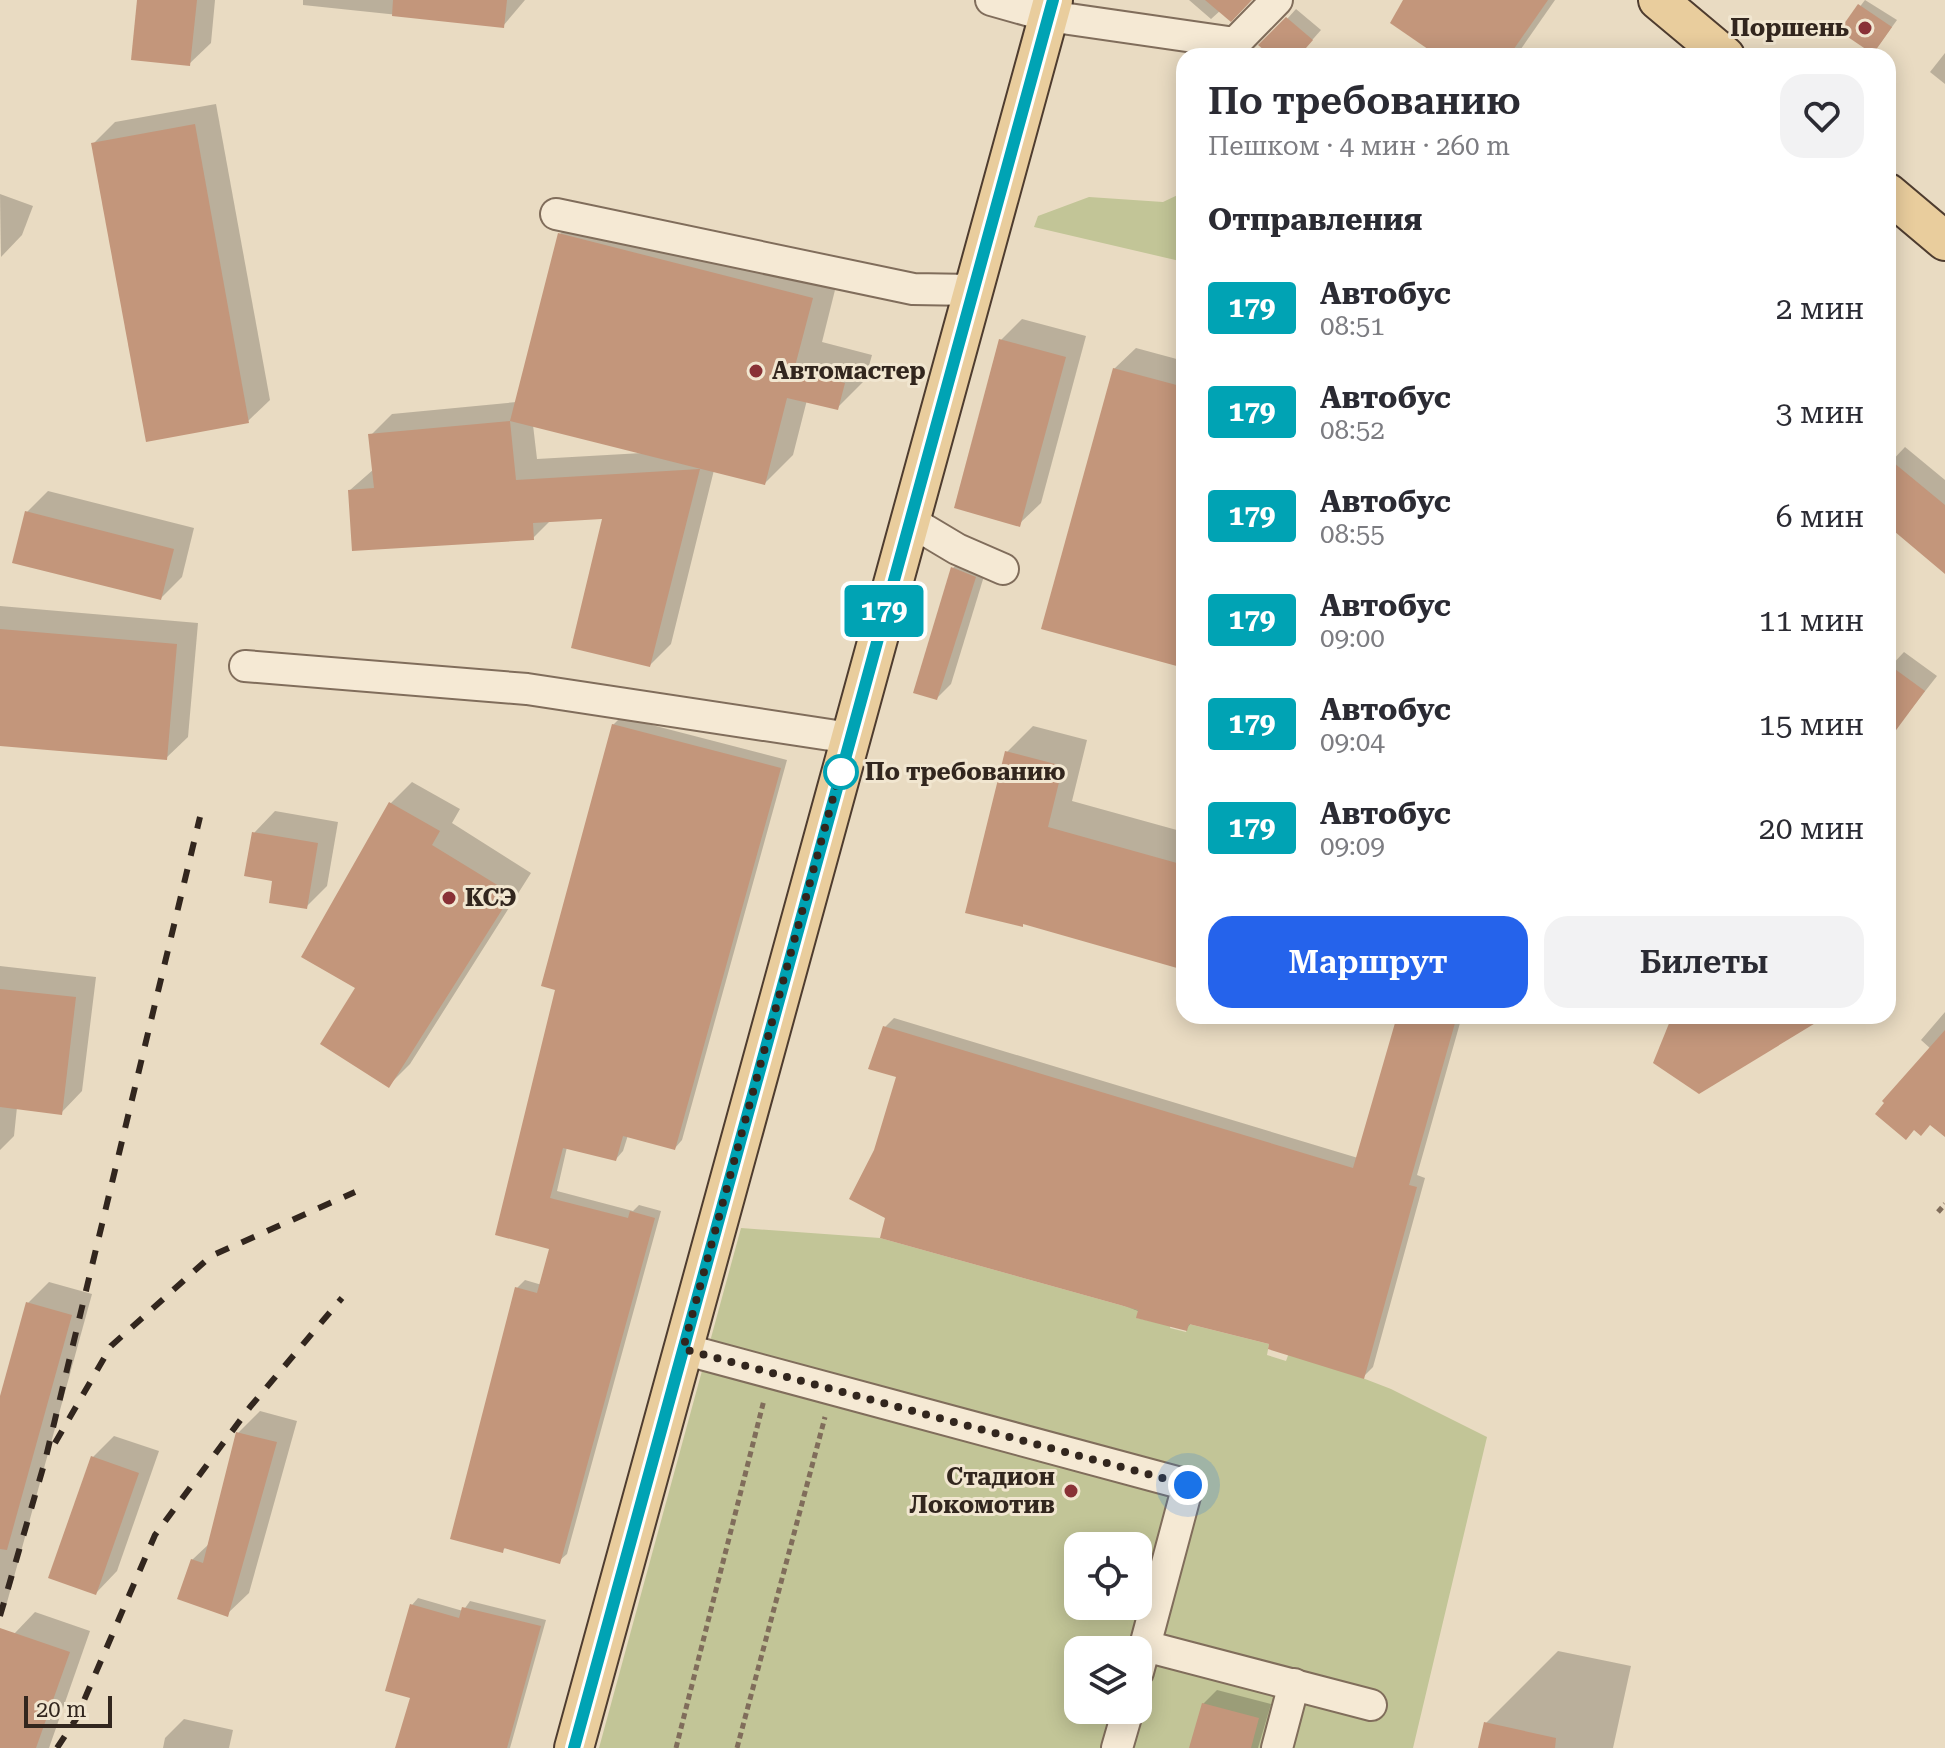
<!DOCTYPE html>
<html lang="ru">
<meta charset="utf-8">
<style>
body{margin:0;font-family:"Roboto Serif",serif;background:#f2f2f3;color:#2b2b33;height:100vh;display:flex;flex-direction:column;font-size:30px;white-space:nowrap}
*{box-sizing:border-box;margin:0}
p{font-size:26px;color:#7c7c81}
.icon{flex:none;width:44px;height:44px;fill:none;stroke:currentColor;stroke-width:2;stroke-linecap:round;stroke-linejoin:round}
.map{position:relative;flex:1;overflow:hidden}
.sheet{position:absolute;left:1176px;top:48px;width:720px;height:976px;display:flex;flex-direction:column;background:#fff;border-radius:24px;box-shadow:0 4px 20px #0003}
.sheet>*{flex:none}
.badge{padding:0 16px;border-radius:6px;font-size:28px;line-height:52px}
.fabs{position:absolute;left:1064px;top:1532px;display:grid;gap:16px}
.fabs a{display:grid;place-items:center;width:88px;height:88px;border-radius:16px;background:#fff;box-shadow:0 4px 20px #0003;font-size:40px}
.scale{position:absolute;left:24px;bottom:20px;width:88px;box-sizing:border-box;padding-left:8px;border:4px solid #32261e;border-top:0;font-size:22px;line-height:28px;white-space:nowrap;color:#32261e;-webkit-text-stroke:6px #f1e6d0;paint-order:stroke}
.you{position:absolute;width:40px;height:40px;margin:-20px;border:6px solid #fff;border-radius:50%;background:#1a73e8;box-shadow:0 0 0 12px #1a73e833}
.map>.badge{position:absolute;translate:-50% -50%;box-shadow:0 0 0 4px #fff}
h2{padding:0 32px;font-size:30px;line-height:72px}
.round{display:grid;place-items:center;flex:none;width:84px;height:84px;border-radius:24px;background:#f2f2f3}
.head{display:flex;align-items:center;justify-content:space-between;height:136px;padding:0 32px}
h1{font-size:38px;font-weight:600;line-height:60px}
.action{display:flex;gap:16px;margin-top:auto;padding:16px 32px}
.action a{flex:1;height:92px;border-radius:24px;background:#2563eb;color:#fff;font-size:32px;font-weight:600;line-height:92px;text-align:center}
.action a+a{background:#f2f2f3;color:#2b2b33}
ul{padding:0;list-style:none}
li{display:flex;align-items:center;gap:24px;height:104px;padding:0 32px}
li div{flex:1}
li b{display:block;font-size:30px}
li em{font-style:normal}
li .badge{min-width:88px;font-weight:700;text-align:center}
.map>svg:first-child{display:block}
.green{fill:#c2c597;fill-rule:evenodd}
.shadow{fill:#0003;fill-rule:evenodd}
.building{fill:#c3967b}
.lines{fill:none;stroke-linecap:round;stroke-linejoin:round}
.minor-casing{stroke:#806d5b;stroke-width:34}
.major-casing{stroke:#4e3c2f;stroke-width:42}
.path{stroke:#806d5b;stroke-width:5;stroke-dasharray:6 4;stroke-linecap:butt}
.minor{stroke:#f5e9d4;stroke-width:30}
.major{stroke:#e9cd9d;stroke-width:38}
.rail{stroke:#32261e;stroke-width:6;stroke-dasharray:14 14;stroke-linecap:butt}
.line-casing{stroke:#fff;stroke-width:18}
.line{stroke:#00a3b4;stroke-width:12}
.walk{stroke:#32261e;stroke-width:8;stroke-dasharray:0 14.4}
.poi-dot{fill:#893136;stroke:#f1e6d0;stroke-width:3}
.stop-dot{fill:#fff;stroke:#00a3b4;stroke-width:4}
.labels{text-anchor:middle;stroke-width:6;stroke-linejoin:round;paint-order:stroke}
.poi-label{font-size:24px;font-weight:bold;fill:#32261e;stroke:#f1e6d0;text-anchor:end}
.stop-label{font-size:24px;font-weight:bold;fill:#32261e;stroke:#f1e6d0;text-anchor:start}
</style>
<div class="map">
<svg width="1945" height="1748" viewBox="0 0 1945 1748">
<rect width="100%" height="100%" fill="#e9dbc2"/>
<!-- green -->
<g class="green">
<polygon points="1184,192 1184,262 1034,227 1038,216 1089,197 1163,202"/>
<path d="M741 1228 880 1238 1138 1310 1137 1318 1154 1322 1172 1319 1170 1328 1186 1332 1189 1324 1269 1344 1267 1355 1286 1361 1290 1350 1391 1389 1487 1437 1413 1748H599ZM1078 1546H1138V1606H1078ZM1078 1650H1138V1710H1078Z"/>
</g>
<!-- shadow -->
<g class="shadow">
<polygon points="139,0 215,0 211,43 189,64"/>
<polygon points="303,0 525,0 503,26 303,5"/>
<polygon points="1189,0 1249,0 1221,10 1211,19"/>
<polygon points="1405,0 1555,0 1516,56 1442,56"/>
<polygon points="1865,0 1897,20 1879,45 1842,30"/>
<polygon points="1296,9 1321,30 1298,56 1254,56"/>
<polygon points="1945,53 1945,84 1930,72"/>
<polygon points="216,104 270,400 248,421 94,143 115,122"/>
<polygon points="0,194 33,206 22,235 1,257"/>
<path d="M588 206 840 270 822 342 872 355 865 380 837 408 807 400 793 455 765 483 714 470 671 644 650 665 605 517 551 520 533 538 350 490 374 469 371 435 392 414 517 402 560 234ZM533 425 642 453 537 459Z"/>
<polygon points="1022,319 1086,336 1041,503 1019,524 1001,340"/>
<polygon points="1136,348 1184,361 1184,666 1114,369"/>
<polygon points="1905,447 1945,480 1945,571 1888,524 1888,465"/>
<polygon points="48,491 194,528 182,577 161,598 27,512"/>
<polygon points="967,555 988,563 951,684 937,698 953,568"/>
<polygon points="0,606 198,623 188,737 166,758 0,744"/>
<polygon points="1904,652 1937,676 1889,737 1888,669"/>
<polygon points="621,717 787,760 682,1140 675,1148 628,1135 623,1151 616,1159 567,1147 557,1191 633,1211 639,1205 661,1211 567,1554 559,1561 506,1547 502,1551 517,1288 525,1280 542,1285 551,1247 497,1234 558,988 613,725"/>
<polygon points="1033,726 1087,740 1072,801 1184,832 1184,968 1025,922 1007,752"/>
<polygon points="412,782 460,809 452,823 531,873 410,1064 389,1085 358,987 391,803"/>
<polygon points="275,811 338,822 327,886 306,907 275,879 254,833"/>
<polygon points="0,966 96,977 82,1091 61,1113 17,1107 14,1136 0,1150"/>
<polygon points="1945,1012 1945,1120 1931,1049 1921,1040"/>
<polygon points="1399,1016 1462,1016 1417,1175 1425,1178 1373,1367 1364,1376 1271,1343 1192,1322 1186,1329 888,1217 876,1150 898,1076 885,1027 894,1018 1358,1158"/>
<polygon points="49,1282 92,1294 6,1606 0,1612 0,1404 28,1303"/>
<polygon points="260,1411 297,1421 249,1593 227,1614 192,1560 210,1543 238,1433"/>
<polygon points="114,1436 159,1451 117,1571 96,1593 93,1457"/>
<polygon points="418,1598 463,1611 470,1601 546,1620 510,1748 397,1748 412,1696 412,1605"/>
<polygon points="35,1612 90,1631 49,1748 0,1748 0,1673 14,1634"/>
<polygon points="1558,1651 1631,1666 1613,1748 1480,1748 1486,1723"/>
<polygon points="1217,1690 1271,1704 1258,1748 1200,1748 1203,1704"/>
<polygon points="184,1719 233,1730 229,1748 163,1748 165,1738"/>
</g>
<!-- building -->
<g class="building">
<polygon points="137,0 197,0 190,66 131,60"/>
<polygon points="393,0 507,0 504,28 392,16"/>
<polygon points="1205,0 1252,0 1231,22"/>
<polygon points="1403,0 1548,0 1509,56 1438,56 1390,23"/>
<polygon points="1858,4 1892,27 1873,54 1839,31"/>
<polygon points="1286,17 1313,40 1299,56 1271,56 1258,45"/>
<polygon points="195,124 249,423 146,442 91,143"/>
<polygon points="558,233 813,298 794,370 845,383 838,410 787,398 765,485 510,421"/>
<polygon points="999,339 1066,357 1020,527 954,508"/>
<polygon points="1113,368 1184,387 1184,668 1041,629"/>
<polygon points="510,421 516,480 700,469 650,667 571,648 602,519 533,523 534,540 352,551 348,490 374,488 368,434"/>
<polygon points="1888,458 1945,505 1945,574 1888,526"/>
<polygon points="25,511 174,549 161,600 12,563"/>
<polygon points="951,567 976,577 937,700 913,693"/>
<polygon points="0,629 177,644 167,760 0,746"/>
<polygon points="1888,664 1925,691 1888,741"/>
<polygon points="612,724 781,768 675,1150 623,1136 616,1161 563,1148 550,1198 628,1218 630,1211 655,1218 560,1564 504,1548 503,1553 450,1539 515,1287 537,1293 549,1249 495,1235 555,990 541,986"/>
<polygon points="1005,751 1063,766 1048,827 1184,865 1184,970 1023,924 1023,927 965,913"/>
<polygon points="389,802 440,831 432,845 512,894 389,1088 320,1044 355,988 301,957"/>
<polygon points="252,832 318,843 307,909 269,903 272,881 244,876"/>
<polygon points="0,989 76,997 62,1115 0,1107"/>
<polygon points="1397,1016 1457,1016 1409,1185 1417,1187 1364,1379 1268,1349 1269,1344 1189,1324 1187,1331 1136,1318 1138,1310 880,1238 885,1218 849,1199 874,1150 896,1077 868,1069 883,1026 1353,1168"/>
<polygon points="1672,1016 1827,1016 1699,1094 1653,1063"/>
<polygon points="1945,1030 1945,1137 1930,1125 1921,1136 1914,1130 1906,1140 1875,1114 1884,1103 1882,1101"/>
<polygon points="26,1302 72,1315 7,1550 0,1549 0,1396"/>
<polygon points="236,1432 277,1442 228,1617 177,1599 191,1559 203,1563"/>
<polygon points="91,1456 139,1473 96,1595 48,1578"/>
<polygon points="410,1604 459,1618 462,1607 541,1626 507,1748 395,1748 410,1698 385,1691"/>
<polygon points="0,1628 70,1652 36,1748 0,1748"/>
<polygon points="1202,1703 1259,1718 1251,1748 1189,1748"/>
<polygon points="1484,1722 1556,1738 1555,1748 1478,1748"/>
</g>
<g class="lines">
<defs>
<g id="minor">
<polyline points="991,0 1048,16 1235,43 1277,0"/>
<polyline points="556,214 913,289 973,290"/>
<polyline points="910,521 957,549 1003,569"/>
<polyline points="245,666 527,689 850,738"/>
<polyline points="683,1349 1188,1485 1138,1672"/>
<polyline points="1145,1646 1371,1705"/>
<polyline points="1117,1748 1128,1710"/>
<polyline points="1277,1748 1294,1684"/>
</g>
<g id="major">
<polyline points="1658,0 1725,56"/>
<polyline points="1888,193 1945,241"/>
<polyline points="574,1748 1053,0"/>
</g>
</defs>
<!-- minor casing -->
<use href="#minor" class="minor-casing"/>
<!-- major casing -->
<use href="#major" class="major-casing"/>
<!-- path -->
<g class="path">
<polyline points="1938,1212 1945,1204"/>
<polyline points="676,1748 764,1400"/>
<polyline points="737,1748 825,1417"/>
</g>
<!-- minor -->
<use href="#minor" class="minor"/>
<!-- major -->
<use href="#major" class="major"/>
<!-- rail -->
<g class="rail">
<polyline points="55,1443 111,1346 211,1256 355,1192"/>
<polyline points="0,1616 45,1461 200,817"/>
<polyline points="57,1748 76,1719 155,1535 250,1407 342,1298"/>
</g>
</g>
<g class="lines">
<defs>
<polyline id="line" points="574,1748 1053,0"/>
</defs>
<!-- line casing -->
<use href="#line" class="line-casing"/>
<!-- line -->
<use href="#line" class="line"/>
<!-- walk -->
<polyline class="walk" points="841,772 842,765 683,1349 1188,1485"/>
</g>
<!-- markers -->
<g class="poi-dot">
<circle cx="1865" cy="28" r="8"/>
<circle cx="756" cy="371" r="8"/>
<circle cx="449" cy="898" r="8"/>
<circle cx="1071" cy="1491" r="8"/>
</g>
<circle class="stop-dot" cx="841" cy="772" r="16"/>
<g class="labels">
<!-- poi labels -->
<g class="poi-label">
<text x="1849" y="36">Поршень</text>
<text x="772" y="379" text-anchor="start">Автомастер</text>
<text x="465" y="906" text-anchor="start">КСЭ</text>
<text x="1055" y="1485">Стадион<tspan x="1055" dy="28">Локомотив</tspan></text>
</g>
<!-- stop labels -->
<g class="stop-label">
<text x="865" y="780">По требованию</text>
</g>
</g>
</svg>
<div class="fabs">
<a><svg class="icon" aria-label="locate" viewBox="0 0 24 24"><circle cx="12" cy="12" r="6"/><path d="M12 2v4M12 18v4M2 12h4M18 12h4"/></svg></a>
<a><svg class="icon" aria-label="layers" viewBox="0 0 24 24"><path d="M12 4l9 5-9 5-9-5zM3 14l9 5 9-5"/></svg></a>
</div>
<div class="scale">20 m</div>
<div class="you" style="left:1188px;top:1485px"></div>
<b class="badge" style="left:884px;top:611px;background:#00a3b4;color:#fff">179</b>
<section class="sheet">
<div class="head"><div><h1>По требованию</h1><p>Пешком · 4 мин · 260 m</p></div><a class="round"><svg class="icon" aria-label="heart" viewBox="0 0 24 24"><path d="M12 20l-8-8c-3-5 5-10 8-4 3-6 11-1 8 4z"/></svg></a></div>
<h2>Отправления</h2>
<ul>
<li><span class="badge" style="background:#00a3b4;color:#fff">179</span><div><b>Автобус</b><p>08:51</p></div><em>2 мин</em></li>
<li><span class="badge" style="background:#00a3b4;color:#fff">179</span><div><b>Автобус</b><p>08:52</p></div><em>3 мин</em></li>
<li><span class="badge" style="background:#00a3b4;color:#fff">179</span><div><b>Автобус</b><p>08:55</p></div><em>6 мин</em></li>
<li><span class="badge" style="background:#00a3b4;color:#fff">179</span><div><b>Автобус</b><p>09:00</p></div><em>11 мин</em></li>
<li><span class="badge" style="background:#00a3b4;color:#fff">179</span><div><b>Автобус</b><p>09:04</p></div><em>15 мин</em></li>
<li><span class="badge" style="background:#00a3b4;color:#fff">179</span><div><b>Автобус</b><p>09:09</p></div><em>20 мин</em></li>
</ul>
<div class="action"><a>Маршрут</a><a>Билеты</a></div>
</section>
</div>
